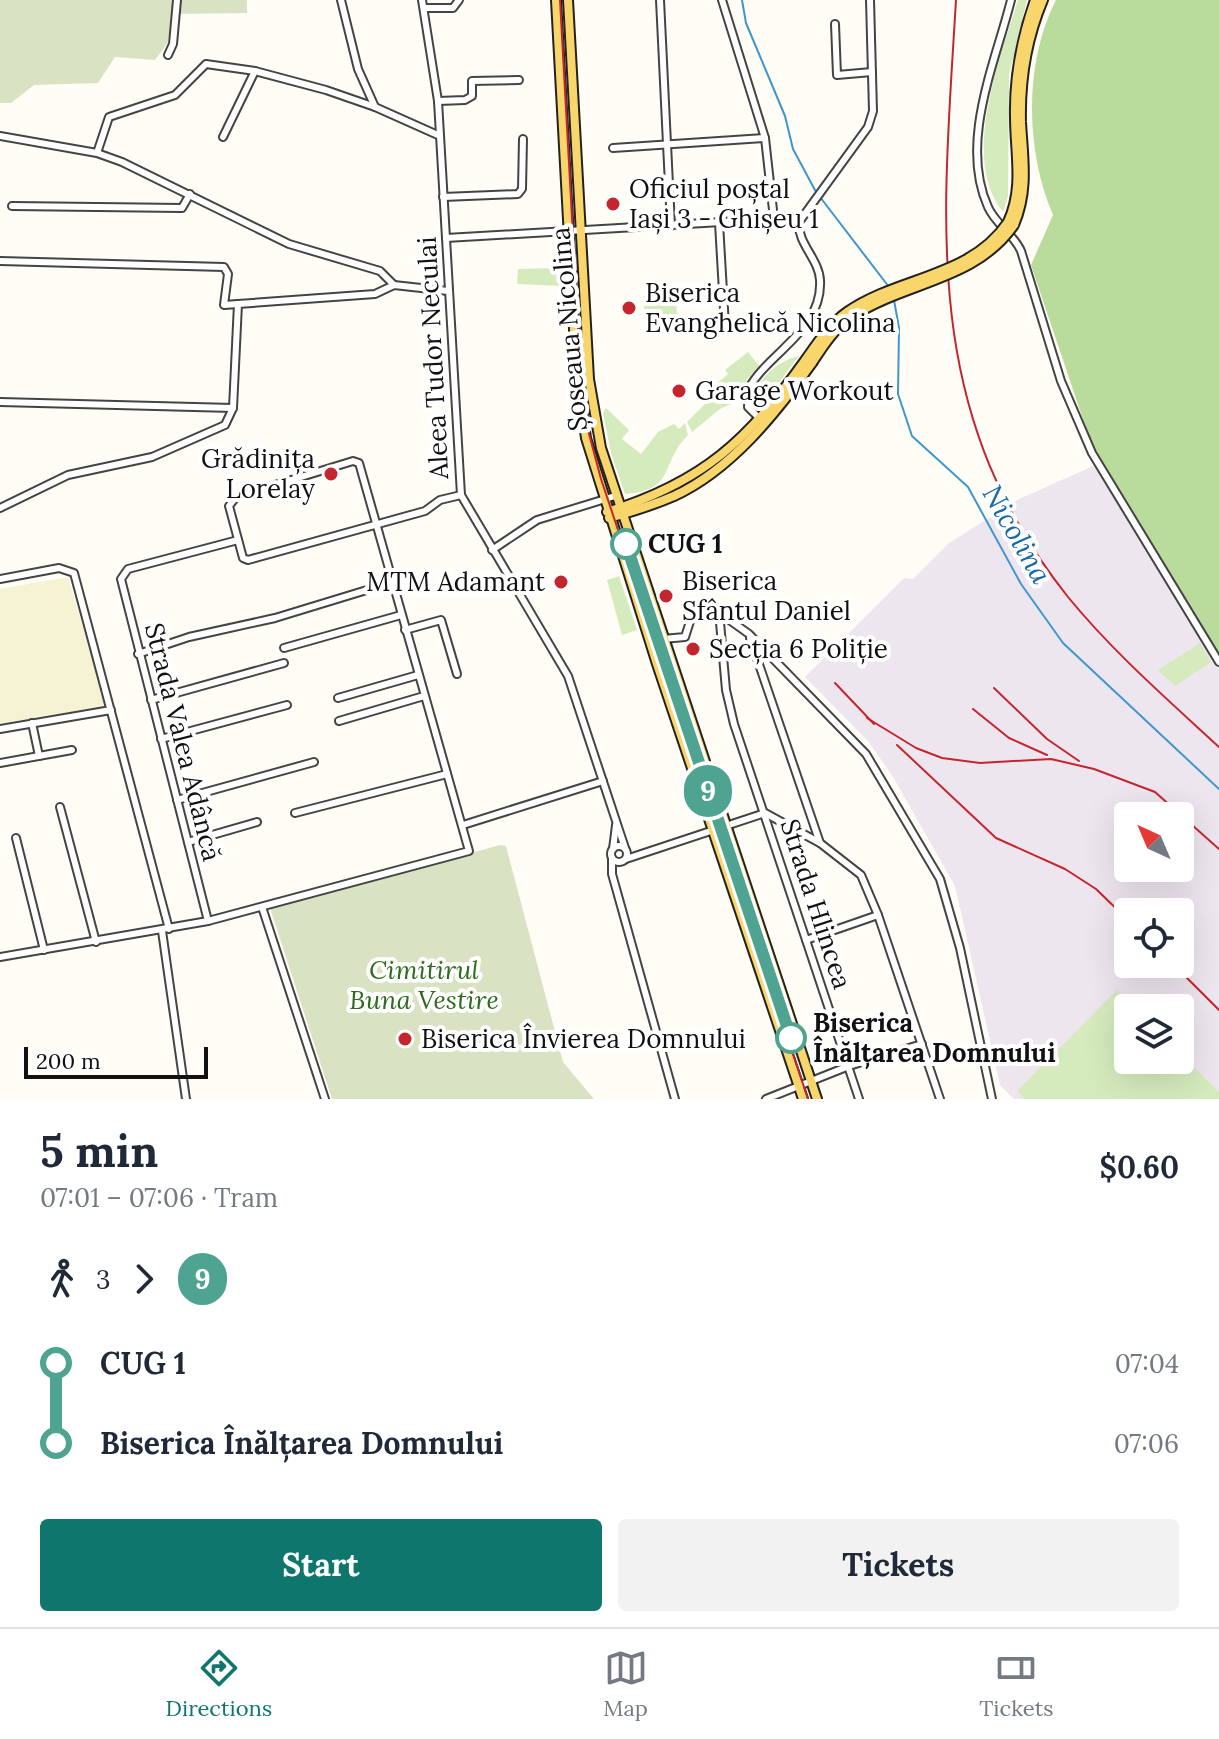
<!DOCTYPE html>
<meta charset="utf-8">
<style>
body{margin:0;font-family:Lora,serif;background:#f2f2f3;color:#1f2937;height:100vh;display:flex;flex-direction:column;font-size:30px;white-space:nowrap}
*{box-sizing:border-box;margin:0}
p{font-size:26px;color:#747a83}
.icon{flex:none;width:44px;height:44px;fill:none;stroke:currentColor;stroke-width:2;stroke-linecap:round;stroke-linejoin:round}
.map{position:relative;height:1099px;overflow:hidden}
.details{display:flex;flex-direction:column;background:#fff;flex:1}
.details>*{flex:none}
.badge{padding:0 16px;border-radius:26px;font-size:28px;line-height:52px}
.needle{width:52px;rotate:316deg}
.controls{position:absolute;left:1114px;top:802px;display:grid;gap:16px}
.controls a{display:grid;place-items:center;width:80px;height:80px;border-radius:8px;background:#fff;box-shadow:0 8px 32px #0002;font-size:40px}
.scale{position:absolute;left:24px;bottom:20px;width:184px;box-sizing:border-box;padding-left:8px;border:4px solid #111;border-top:0;font-size:22px;line-height:28px;white-space:nowrap;color:#111;-webkit-text-stroke:6px #fff;paint-order:stroke}
.map>.badge{position:absolute;translate:-50% -50%;box-shadow:0 0 0 4px #fff}
.legs{display:flex;align-items:center;gap:12px;height:88px;padding:0 40px;font-size:26px}
.legs p{margin-inline-start:auto}
.head{display:flex;align-items:center;justify-content:space-between;height:136px;padding:0 40px}
h1{font-size:44px;font-weight:700;line-height:60px}
.primary-button{display:flex;gap:16px;margin-top:auto;padding:16px 40px}
.primary-button a{flex:1;height:92px;border-radius:8px;background:#0f766e;color:#fff;font-size:32px;font-weight:700;line-height:92px;text-align:center}
.primary-button a+a{background:#f2f2f3;color:#1f2937}
ul{padding:0 40px;list-style:none}
li{display:flex;align-items:center;gap:28px;height:80px;font-size:30px}
li i{display:grid;place-items:center;width:12px;height:100%;margin:0 10px;background:currentColor}
li i::after{content:'';width:20px;height:20px;margin:-10px;border:6px solid;border-radius:50%;background:#fff}
li p{margin-inline-start:auto}
li:first-child i{background:linear-gradient(#0000 50%,currentColor 0)}
li:last-child i{background:linear-gradient(currentColor 50%,#0000 0)}
.tab-bar{display:flex;justify-content:space-around;align-items:center;height:112px;border-top:2px solid #e0e1e3;background:#fff;font-size:22px;color:#747a83}
.tab-bar a{display:grid;justify-items:center;gap:4px}
.tab-bar .current{color:#0f766e}
.map>svg:first-child{display:block}
.industrial{fill:#eee6ef;fill-rule:evenodd}
.farmland{fill:#f6f3d4}
.green{fill:#d5ebbd}
.forest{fill:#b9dc9c}
.cemetery{fill:#d9e3c4}
.lines{fill:none;stroke-linecap:round;stroke-linejoin:round}
.stream{stroke:#3f96cf;stroke-width:2}
.minor-casing{stroke:#444;stroke-width:10}
.major-casing{stroke:#222;stroke-width:12}
.minor{stroke:#fff;stroke-width:6}
.major{stroke:#f9d66b;stroke-width:8}
.tram{stroke:#c4262e;stroke-width:2}
.rail{stroke:#c4262e;stroke-width:2}
.major-bridge-casing{stroke:#222;stroke-width:12;stroke-linecap:butt}
.major-bridge{stroke:#f9d66b;stroke-width:8}
.line-1-casing{stroke:#fff;stroke-width:18}
.line-1{stroke:#4ea391;stroke-width:12}
.poi-dot{fill:#c4262e;stroke:#fff;stroke-width:3}
.stop-1-dot{fill:#fff;stroke:#4ea391;stroke-width:4}
.labels{text-anchor:middle;stroke-width:8;stroke-linejoin:round;paint-order:stroke}
.poi-label{font-size:26px;fill:#111;stroke:#fff;text-anchor:start}
.street-label{font-size:26px;fill:#111;stroke:#fff}
.stop-label{font-size:26px;font-weight:bold;fill:#111;stroke:#fff;text-anchor:start}
.park-label{font-size:26px;font-style:italic;fill:#2f6b1f;stroke:#fff}
.water-label{font-size:28px;font-style:italic;fill:#1768a6;stroke:#fff}
</style>
<div class="map">
<svg width="1219" height="1099" viewBox="0 0 1219 1099">
<rect width="100%" height="100%" fill="#fffdf5"/>
<!-- industrial -->
<path class="industrial" d="M1100 463 1219 659V1099H1014L1000 1085 955 886 893 777 868 741 805 677 904 578 913 579 949 543 1019 499ZM1128 816H1180V868H1128ZM1128 912H1180V964H1128ZM1128 1008H1180V1060H1128Z"/>
<!-- farmland -->
<polygon class="farmland" points="68,577 106,706 0,724 0,589"/>
<!-- green -->
<g class="green">
<path d="M1018 0H1027L1009 75 1008 196 1003 212C960 160 1000 58 1018 0Z"/>
<polygon points="560,268 561,286 517,284 518,269"/>
<polygon points="676,294 677,315 645,320 643,296"/>
<polygon points="748,352 759,366 747,379 740,400 720,409 692,432 687,422 710,399 708,391 728,374 725,370"/>
<path d="M799 356 767 398 757 399 754 391C764 374 780 360 799 356Z"/>
<path d="M606 408 629 430 622 439 641 454 658 432 674 424 679 429 685 423 688 435C659 464 677 490 625 494L611 453 603 413Z"/>
<polygon points="619,576 637,630 622,635 607,580"/>
<polygon points="1200,643 1211,662 1175,686 1158,670"/>
<polygon points="1117,990 1135,1008 1128,1008 1128,1060 1180,1060 1180,1053 1219,1092 1219,1099 1025,1099 1017,1091"/>
</g>
<!-- forest -->
<path class="forest" d="M1056 0H1219V659L1094 452 1031 265 1053 215C1025 150 1024 62 1056 0Z"/>
<!-- cemetery -->
<g class="cemetery">
<polygon points="0,0 247,0 247,13 171,14 168,42 155,60 115,57 98,83 34,85 11,103 0,103"/>
<polygon points="500,845 506,846 563,1062 594,1099 332,1099 270,908"/>
</g>
<g class="lines">
<!-- stream -->
<g class="stream">
<polyline points="742,0 746,23 785,116 793,149 816,192"/>
<polyline points="820,197 889,287"/>
<polyline points="894,300 899,328 898,394 912,436 968,487 1021,584 1063,643 1219,789"/>
</g>
<defs>
<g id="minor">
<polyline points="341,0 358,69 375,107"/>
<polyline points="422,0 438,101 461,495 568,676 625,848"/>
<polyline points="660,0 671,226"/>
<polyline points="722,0 765,138 774,219"/>
<path d="M1011 0C995 64 959 142 988 207 996 225 1013 233 1021 251L1061 381 1092 453 1219 662"/>
<polyline points="424,8 453,8 459,0"/>
<polyline points="835,24 837,75 872,72"/>
<polyline points="168,55 173,44 177,0"/>
<polyline points="438,101 465,100 472,96 472,81 519,80"/>
<polyline points="0,136 97,153 122,162 289,244 380,271 394,285"/>
<polyline points="223,137 255,71"/>
<polyline points="613,148 765,138"/>
<polyline points="97,153 109,117 175,95 206,64 255,71 326,90 375,107 440,136"/>
<polyline points="443,197 518,194 522,189 523,139"/>
<polyline points="12,206 182,208 190,194"/>
<polyline points="719,223 725,326"/>
<polyline points="446,238 774,219 799,222"/>
<polyline points="0,261 224,267 228,274 224,305 238,304"/>
<polyline points="0,402 233,408 238,304 375,294 394,285 448,291"/>
<path d="M762 421 748 407 749 388C769 352 823 330 820 280 819 259 797 243 799 222L868 127 873 111 870 0"/>
<polyline points="0,508 68,475 152,457 225,425 233,408"/>
<polyline points="492,550 537,520 615,496"/>
<polyline points="0,579 59,568 74,573 169,929"/>
<polyline points="719,611 726,690 734,724 859,1099"/>
<polyline points="405,630 441,620 457,674"/>
<polyline points="750,638 820,843"/>
<polyline points="663,639 685,637 693,612 710,606 749,634 866,754 940,879 960,948 992,1099"/>
<polyline points="284,648 401,615"/>
<polyline points="138,654 189,637 275,618 393,582"/>
<polyline points="338,698 418,675"/>
<polyline points="151,700 284,663"/>
<polyline points="339,721 424,696"/>
<polyline points="32,723 39,756"/>
<polyline points="0,729 111,710"/>
<polyline points="161,739 287,705"/>
<polyline points="0,763 72,750"/>
<polyline points="177,800 314,762"/>
<polyline points="60,807 96,942"/>
<polyline points="295,813 447,774"/>
<polyline points="463,825 603,781"/>
<polyline points="16,838 44,950"/>
<polyline points="188,842 257,822"/>
<circle cx="619" cy="854" r="8"/>
<polyline points="613,849 616,825"/>
<polyline points="612,858 612,874 675,1099"/>
<polyline points="626,859 765,813 820,843 861,875 878,915 940,1099"/>
<polyline points="262,907 325,1099"/>
<polyline points="208,921 121,579 128,569 238,540"/>
<polyline points="162,931 186,1099"/>
<polyline points="806,940 878,915"/>
<polyline points="0,957 208,921 469,851 359,463 353,461 236,497 229,506 243,558 248,560 425,511 440,500 461,495"/>
<polyline points="766,1099 849,1066 922,1044"/>
</g>
<g id="major">
<polyline points="556,0 576,366 586,438 657,664 803,1099"/>
<polyline points="568,0 589,379 601,448 817,1099"/>
<path d="M1008 222C1024 187 1015 154 1015 117 1014 77 1022 37 1035 0"/>
<path d="M1014 225C1029 190 1023 158 1021 122 1020 81 1027 38 1043 0"/>
<path d="M607 512C704 482 748 440 806 359"/>
<path d="M609 518C631 512 653 505 674 496 731 470 777 412 812 363"/>
</g>
</defs>
<!-- minor casing -->
<use href="#minor" class="minor-casing"/>
<!-- major casing -->
<use href="#major" class="major-casing"/>
<!-- minor -->
<use href="#minor" class="minor"/>
<!-- major -->
<use href="#major" class="major"/>
<!-- tram -->
<polyline class="tram" points="560,0 581,381 588,430 601,479 808,1099"/>
<!-- rail -->
<g class="rail">
<path d="M956 0C943 222 919 410 1068 597 1113 652 1167 699 1219 747"/>
<polyline points="835,683 874,724"/>
<polyline points="994,688 1047,739 1079,761"/>
<polyline points="973,709 1009,738 1047,755"/>
<polyline points="867,718 916,748 942,758 980,763 1051,759 1094,769 1155,792 1219,849"/>
<polyline points="897,745 996,838 1065,869 1096,889 1128,920"/>
<polyline points="1173,964 1219,1010"/>
</g>
<defs>
<g id="major-bridge">
<path d="M806 359C818 342 830 324 847 312 899 276 970 278 1008 222"/>
<path d="M812 363C823 346 835 327 853 316 907 281 975 281 1014 225"/>
</g>
</defs>
<!-- major-bridge casing -->
<use href="#major-bridge" class="major-bridge-casing"/>
<!-- major-bridge -->
<use href="#major-bridge" class="major-bridge"/>
</g>
<g class="lines">
<defs>
<polyline id="line-1" points="626,544 791,1038"/>
</defs>
<!-- line-1 casing -->
<use href="#line-1" class="line-1-casing"/>
<!-- line-1 -->
<use href="#line-1" class="line-1"/>
</g>
<!-- markers -->
<g class="poi-dot">
<circle cx="613" cy="204" r="8"/>
<circle cx="629" cy="308" r="8"/>
<circle cx="679" cy="391" r="8"/>
<circle cx="331" cy="474" r="8"/>
<circle cx="561" cy="582" r="8"/>
<circle cx="666" cy="596" r="8"/>
<circle cx="693" cy="649" r="8"/>
<circle cx="405" cy="1039" r="8"/>
</g>
<g class="stop-1-dot">
<circle cx="626" cy="544" r="14"/>
<circle cx="791" cy="1038" r="14"/>
</g>
<g class="labels">
<!-- poi labels -->
<g class="poi-label">
<text x="629" y="198">Oficiul poștal<tspan x="629" dy="30">Iași 3 - Ghișeu 1</tspan></text>
<text x="645" y="302">Biserica<tspan x="645" dy="30">Evanghelică Nicolina</tspan></text>
<text x="695" y="400">Garage Workout</text>
<text x="315" y="468" text-anchor="end">Grădinița<tspan x="315" dy="30">Lorelay</tspan></text>
<text x="682" y="590">Biserica<tspan x="682" dy="30">Sfântul Daniel</tspan></text>
<text x="545" y="591" text-anchor="end">MTM Adamant</text>
<text x="709" y="658">Secția 6 Poliție</text>
<text x="421" y="1048">Biserica Învierea Domnului</text>
</g>
<!-- street labels -->
<g class="street-label">
<text transform="translate(569 329) rotate(-95)" y="9">Șoseaua Nicolina</text>
<text transform="translate(433 358) rotate(-93)" y="9">Aleea Tudor Neculai</text>
<text transform="translate(183 742) rotate(76)" y="9">Strada Valea Adâncă</text>
<text transform="translate(816 904) rotate(72)" y="9">Strada Hlincea</text>
</g>
<!-- stop labels -->
<g class="stop-label">
<text x="648" y="553">CUG 1</text>
<text x="813" y="1032">Biserica<tspan x="813" dy="30">Înălțarea Domnului</tspan></text>
</g>
<!-- park labels -->
<g class="park-label">
<text x="424" y="979">Cimitirul<tspan x="424" dy="30">Buna Vestire</tspan></text>
</g>
<!-- water labels -->
<g class="water-label">
<text transform="translate(1017 534) rotate(60)" y="10">Nicolina</text>
</g>
</g>
</svg>
<div class="controls">
<a><svg class="needle" viewBox="-14 -14 28 28"><path d="M0-13l5 13h-10z" fill="#e53935"/><path d="M0 13l5-13h-10z" fill="#747a83"/></svg></a>
<a><svg class="icon" aria-label="locate" viewBox="0 0 24 24"><circle cx="12" cy="12" r="6"/><path d="M12 2v4M12 18v4M2 12h4M18 12h4"/></svg></a>
<a><svg class="icon" aria-label="layers" viewBox="0 0 24 24"><path d="M12 4l9 5-9 5-9-5zM3 14l9 5 9-5"/></svg></a>
</div>
<div class="scale">200 m</div>
<b class="badge" style="left:708px;top:791px;background:#4ea391;color:#fff">9</b>
</div>
<section class="details">
<div class="head"><div><h1>5 min</h1><p>07:01 – 07:06 · Tram</p></div><b>$0.60</b></div>
<div class="legs"><svg class="icon" aria-label="walk" viewBox="0 0 24 24"><circle cx="13" cy="4" r="2"/><path d="M13 8l-2 6 4 7M11 14l-3 7M7 12l3-4h3l4 4"/></svg>3<svg class="icon" aria-label="forward" viewBox="0 0 24 24"><path d="M9 5l7 7-7 7"/></svg><b class="badge" style="background:#4ea391;color:#fff">9</b></div>
<ul>
<li><i style="color:#4ea391"></i><b>CUG 1</b><p>07:04</p></li>
<li><i style="color:#4ea391"></i><b>Biserica Înălțarea Domnului</b><p>07:06</p></li>
</ul>
<div class="primary-button"><a>Start</a><a>Tickets</a></div>
</section>
<nav class="tab-bar">
<a class="current"><svg class="icon" aria-label="directions" viewBox="0 0 24 24"><path d="M12 3l9 9-9 9-9-9zM9 14v-3h6M13 9l2 2-2 2"/></svg>Directions</a>
<a><svg class="icon" aria-label="map" viewBox="0 0 24 24"><path d="M3 6l6-2 6 2 6-2v14l-6 2-6-2-6 2zM9 4v14M15 6v14"/></svg>Map</a>
<a><svg class="icon" aria-label="tickets" viewBox="0 0 24 24"><path d="M3 7h18v10H3zM15 7v10"/></svg>Tickets</a>
</nav>
